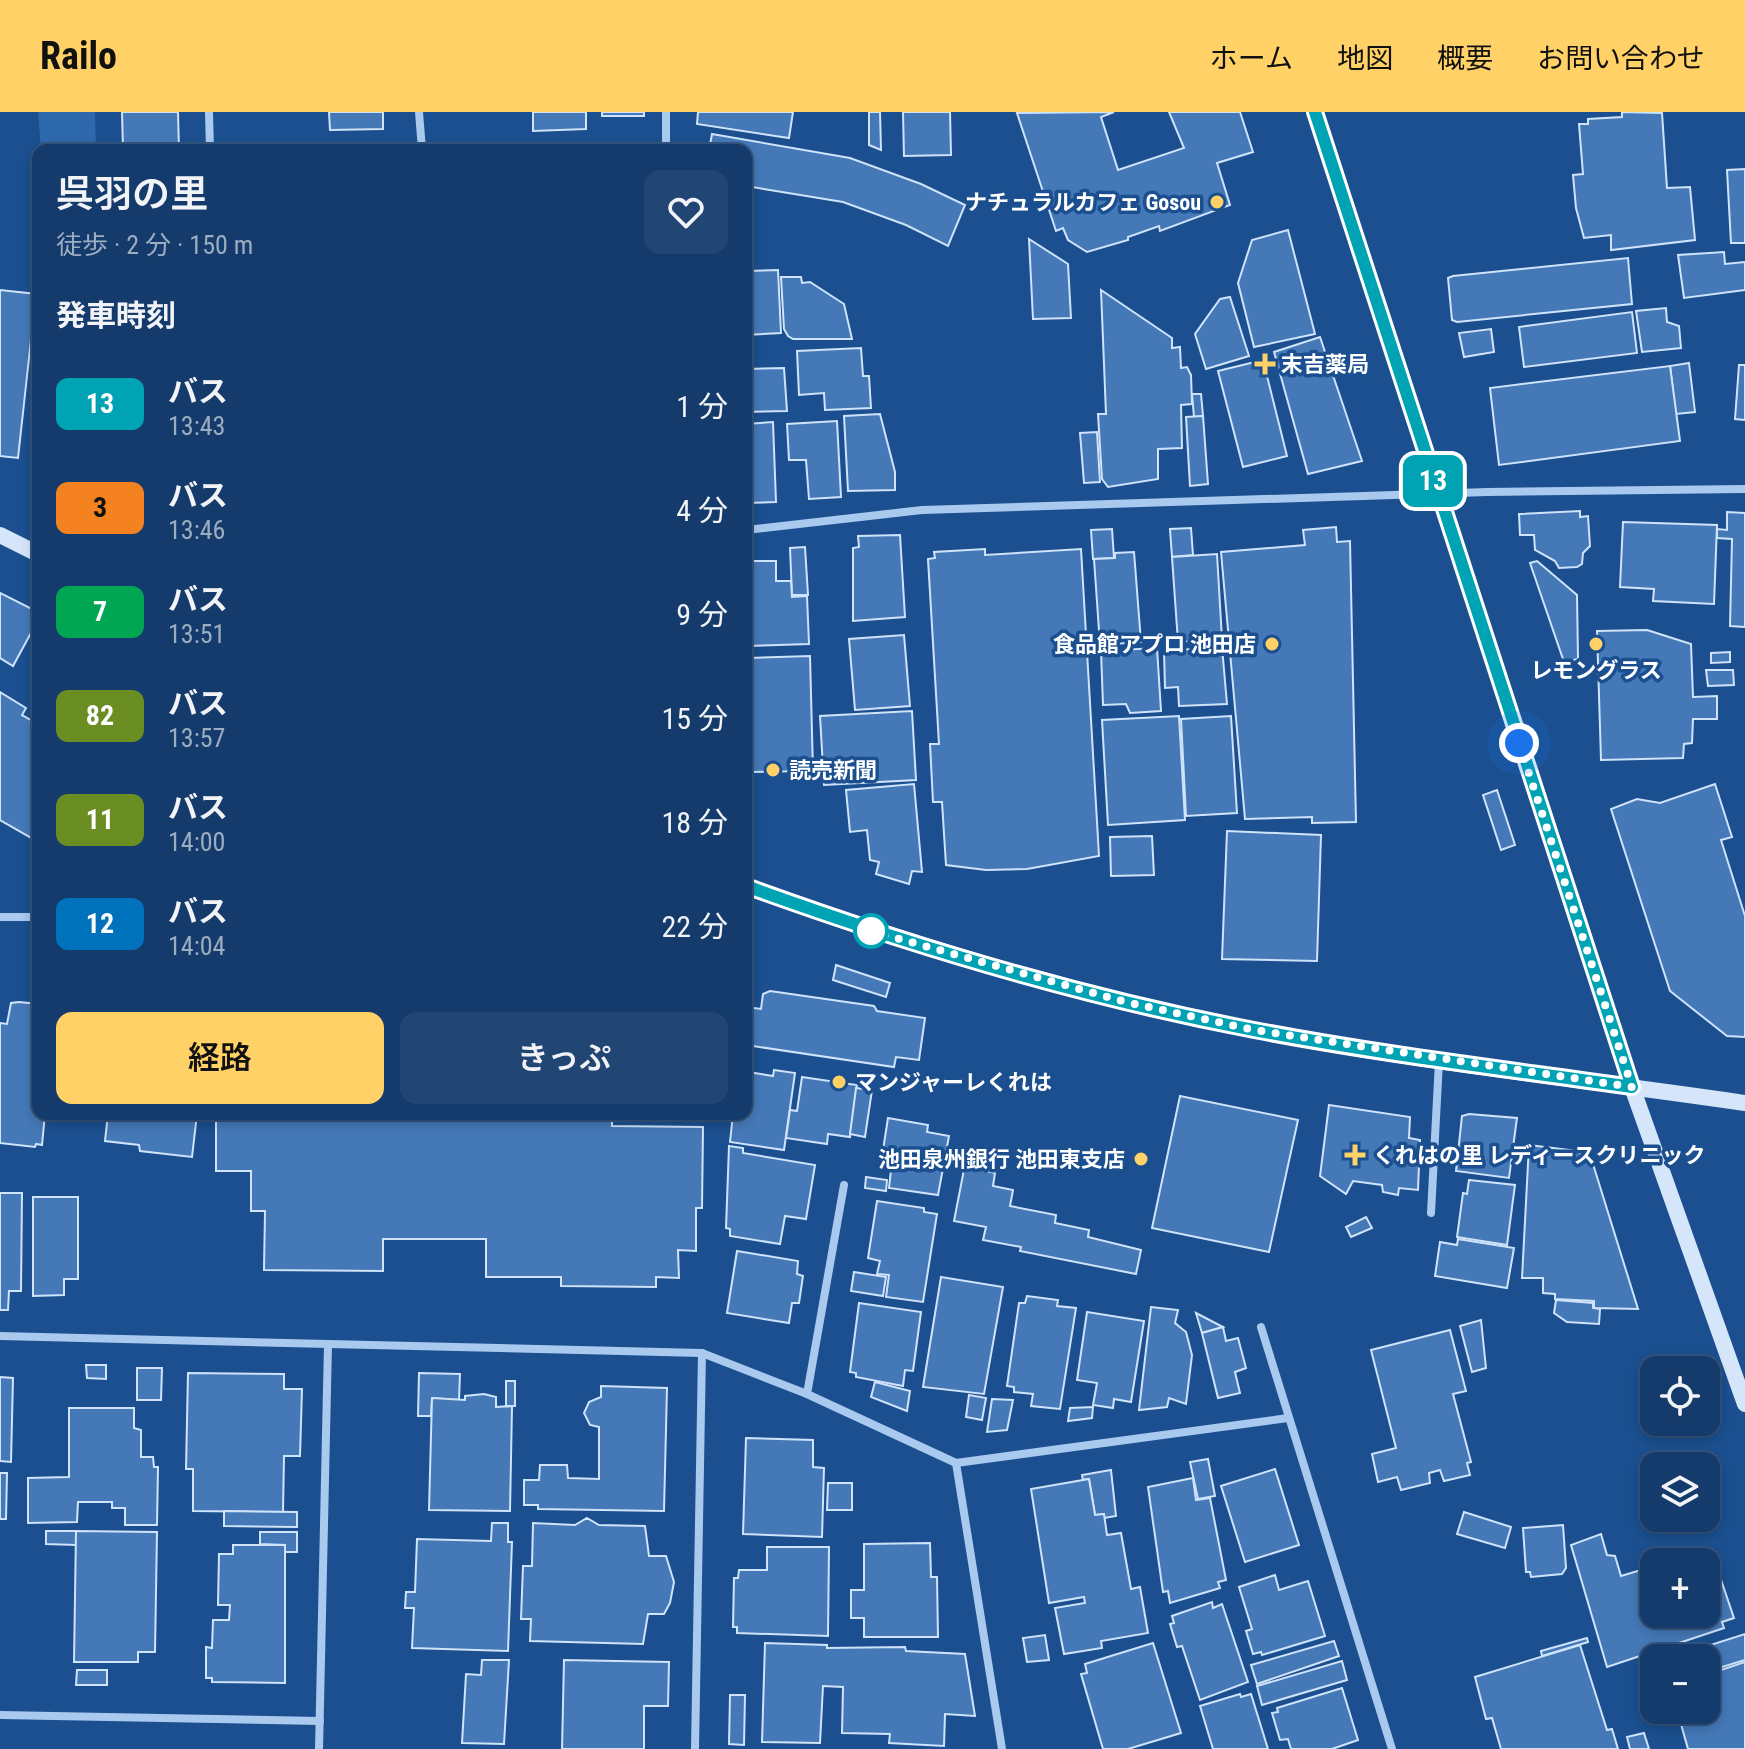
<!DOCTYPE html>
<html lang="ja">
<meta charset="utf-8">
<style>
body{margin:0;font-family:"Roboto Condensed","Noto Sans JP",sans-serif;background:#214673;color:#f1f3f6;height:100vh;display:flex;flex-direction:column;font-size:30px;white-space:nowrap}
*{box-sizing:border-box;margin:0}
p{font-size:26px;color:#9dadc1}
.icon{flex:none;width:44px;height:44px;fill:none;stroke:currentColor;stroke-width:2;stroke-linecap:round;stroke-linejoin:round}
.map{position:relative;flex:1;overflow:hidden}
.details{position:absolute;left:32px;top:32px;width:720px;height:976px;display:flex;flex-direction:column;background:#143b6b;border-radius:16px;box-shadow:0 4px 12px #0003,0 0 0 2px #33557e}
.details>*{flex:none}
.badge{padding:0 16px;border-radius:12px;font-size:28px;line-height:52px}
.controls{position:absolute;left:1640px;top:1244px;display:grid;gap:16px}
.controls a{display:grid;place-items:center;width:80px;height:80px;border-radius:16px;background:#143b6b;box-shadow:0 4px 12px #0003,0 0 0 2px #33557e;font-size:40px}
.you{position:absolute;width:40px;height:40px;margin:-20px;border:6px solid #fff;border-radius:50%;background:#1a73e8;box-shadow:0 0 0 12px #1a73e833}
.map>.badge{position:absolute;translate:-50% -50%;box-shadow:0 0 0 4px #fff}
h2{padding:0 24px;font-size:30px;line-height:72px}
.round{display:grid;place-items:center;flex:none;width:84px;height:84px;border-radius:16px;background:#214673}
.headline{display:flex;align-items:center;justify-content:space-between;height:136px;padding:0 24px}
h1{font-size:38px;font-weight:600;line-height:60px}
.primary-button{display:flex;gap:16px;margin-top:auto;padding:16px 24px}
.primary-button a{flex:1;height:92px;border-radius:16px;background:#ffd166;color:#111;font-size:32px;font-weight:600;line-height:92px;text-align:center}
.primary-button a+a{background:#214673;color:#f1f3f6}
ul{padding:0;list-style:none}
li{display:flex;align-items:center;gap:24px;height:104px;padding:0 24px}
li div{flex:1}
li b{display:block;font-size:30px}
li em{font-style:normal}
li .badge{min-width:88px;font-weight:700;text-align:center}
header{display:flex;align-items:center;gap:48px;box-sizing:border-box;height:112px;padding:0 40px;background:#ffd166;color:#111}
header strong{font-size:38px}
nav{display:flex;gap:44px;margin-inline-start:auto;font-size:28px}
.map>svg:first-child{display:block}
.green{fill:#2e69ad}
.building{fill:#4478b7;stroke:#cfe3fa;stroke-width:2}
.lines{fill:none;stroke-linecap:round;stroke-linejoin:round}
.street{stroke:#a9c9ee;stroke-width:8}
.secondary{stroke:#d6e6fa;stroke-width:16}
.line-casing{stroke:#fff;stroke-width:18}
.line{stroke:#00a3b4;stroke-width:12}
.walk{stroke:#fff;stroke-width:8;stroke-dasharray:0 14.4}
.poi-dot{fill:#ffd166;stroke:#1b4f8f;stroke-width:3}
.stop-dot{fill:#fff;stroke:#00a3b4;stroke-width:4}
.labels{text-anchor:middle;stroke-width:7;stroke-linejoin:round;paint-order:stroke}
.poi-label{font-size:22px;font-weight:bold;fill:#fff;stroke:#1b4f8f;text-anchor:start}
</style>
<header>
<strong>Railo</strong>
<nav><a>ホーム</a><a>地図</a><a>概要</a><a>お問い合わせ</a></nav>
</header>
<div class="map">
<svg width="1745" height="1637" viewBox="0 0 1745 1637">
<rect width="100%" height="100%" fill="#1b4f8f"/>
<!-- green -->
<polygon class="green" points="38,0 95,0 96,38 41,38"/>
<!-- building -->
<g class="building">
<polygon points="122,0 178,0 179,38 123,38"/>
<polygon points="329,0 383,0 383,17 330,18"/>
<polygon points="533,0 586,0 586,17 533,19"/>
<rect x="602" y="0" width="42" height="4"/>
<polygon points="698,0 793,0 789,26 697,12"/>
<polygon points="869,0 880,0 881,38 869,33"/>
<polygon points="903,0 950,0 951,43 904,44"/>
<polygon points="1114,0 1101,5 1118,58 1184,36 1169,0 1240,0 1253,40 1217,51 1230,93 1160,119 1159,114 1128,125 1128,128 1087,140 1068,128 1063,116 1056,119 1017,1"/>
<polygon points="1622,0 1662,1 1667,76 1690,75 1695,128 1611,138 1611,123 1584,126 1576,96 1573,63 1583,62 1579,12 1588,12 1588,7 1622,5"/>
<polygon points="712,22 850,46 921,72 965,93 948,134 906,113 843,90 746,74 746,38 709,38"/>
<polygon points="1745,57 1745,131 1731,131 1727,58"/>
<polygon points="1288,118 1315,222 1254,235 1238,171 1252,128"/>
<polygon points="1029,127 1068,152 1071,206 1033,207"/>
<polygon points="1724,140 1725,152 1745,150 1745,178 1684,186 1678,143"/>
<polygon points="1628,146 1632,192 1457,210 1452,208 1448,166 1453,164"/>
<polygon points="778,158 781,221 746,223 746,159"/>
<polygon points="781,165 801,165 802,171 810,170 844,192 852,227 793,227 788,224 784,217"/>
<polygon points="0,178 36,182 18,346 0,344"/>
<polygon points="1101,178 1172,226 1172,236 1180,235 1181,256 1187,255 1191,263 1192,292 1181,293 1182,336 1158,337 1158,367 1108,375 1102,367 1098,302 1106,302"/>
<polygon points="1230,185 1249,244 1206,257 1195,222 1220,187"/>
<polygon points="1666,196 1667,210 1679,214 1681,236 1642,240 1636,199"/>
<polygon points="1632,200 1637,241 1524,255 1519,215"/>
<polygon points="1491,217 1494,240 1464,245 1459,221"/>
<polygon points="1320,225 1362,349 1308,362 1274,240"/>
<polygon points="861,236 863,264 869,264 871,296 825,298 824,281 799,283 797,239"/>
<polygon points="1263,248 1287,344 1243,355 1218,259"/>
<polygon points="1689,251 1695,300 1676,302 1670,254"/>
<polygon points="1739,253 1745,253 1745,308 1735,307"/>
<polygon points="1670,254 1680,329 1499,353 1490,276"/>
<polygon points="784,256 787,299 746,300 746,257"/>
<polygon points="1192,282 1201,282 1203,304 1194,305"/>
<polygon points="880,302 895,360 895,378 848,379 844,304"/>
<polygon points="1203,304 1208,372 1190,374 1186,305"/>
<polygon points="837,309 841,385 809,387 806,348 789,348 787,312"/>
<polygon points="773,310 776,390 746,391 746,312"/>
<polygon points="1097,320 1100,370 1084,371 1080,321"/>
<polygon points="1580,399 1580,405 1588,404 1590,434 1583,441 1582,452 1577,455 1559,456 1555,449 1535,438 1534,423 1520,423 1519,402"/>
<polygon points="1727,400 1745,401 1745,515 1730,514 1732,427 1717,426 1717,417 1727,418"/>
<polygon points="1623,410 1717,413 1714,492 1653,489 1654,477 1620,475"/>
<polygon points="1336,415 1337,430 1350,429 1356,710 1312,711 1312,705 1245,707 1221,440 1305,433 1303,418"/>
<polygon points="1191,416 1193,443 1172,445 1170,417"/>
<polygon points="1112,417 1114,446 1093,447 1091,418"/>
<polygon points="900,423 905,505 853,509 853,436 859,435 858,424"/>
<polygon points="805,435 808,483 792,483 790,436"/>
<polygon points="985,437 985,443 1081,437 1099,744 1027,757 986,758 946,753 942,690 933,690 930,632 939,632 928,447 935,446 934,440"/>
<polygon points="1134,440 1141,530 1100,533 1094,447 1115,446 1115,441"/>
<polygon points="1217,442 1222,527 1178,530 1172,445"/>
<polygon points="746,449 776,449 776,469 791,469 792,485 807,484 809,532 746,534"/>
<polygon points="1537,449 1577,483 1578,547 1564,550 1530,451"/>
<polygon points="0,481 38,500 38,508 13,554 0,546"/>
<polygon points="1647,518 1691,532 1693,585 1717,584 1717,607 1693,607 1692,631 1684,632 1683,646 1601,648 1597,519"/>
<polygon points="904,523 910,594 855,598 849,527"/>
<polygon points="1222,535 1227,592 1179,594 1178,575 1165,576 1164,539"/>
<polygon points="1157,536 1161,599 1130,601 1126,592 1103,593 1101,539"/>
<polygon points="1730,540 1730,550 1711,551 1711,541"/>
<polygon points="810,544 813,659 753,660 749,546"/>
<polygon points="1706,558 1733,558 1734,573 1708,574"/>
<polygon points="0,580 26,596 22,603 38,612 38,722 35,728 0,708"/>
<polygon points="912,599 916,668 824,673 820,604"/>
<polygon points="1179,604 1185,708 1108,713 1102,608"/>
<polygon points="1231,604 1237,701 1186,704 1181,607"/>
<polygon points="914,672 922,760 912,759 909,772 876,762 879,750 870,748 867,718 850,720 846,678"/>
<polygon points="1715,672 1732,725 1721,728 1745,804 1745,925 1727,924 1670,879 1611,697 1637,687 1660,691"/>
<polygon points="1497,678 1515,733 1501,738 1483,683"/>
<polygon points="1227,719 1321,723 1317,849 1222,847"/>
<polygon points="1152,724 1154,763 1111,764 1110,725"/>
<polygon points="836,853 890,871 886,885 833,868"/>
<polygon points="770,879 874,894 877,899 925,906 919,948 896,945 894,955 746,933 746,895 761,897 763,882"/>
<polygon points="19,890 38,892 38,1002 45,1002 42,1033 36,1032 35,1035 0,1031 0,911 7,912 11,891"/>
<polygon points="774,958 795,961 784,1038 730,1030 733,1002 746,1002 748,960 773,964"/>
<polygon points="802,965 857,973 850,1025 828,1022 827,1032 786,1026 790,998 797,999"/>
<polygon points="856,976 872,978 865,1025 850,1022"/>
<polygon points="1180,984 1298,1008 1269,1140 1152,1116"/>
<polygon points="1329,993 1410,1005 1409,1026 1420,1028 1418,1078 1399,1076 1398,1083 1383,1080 1382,1073 1353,1069 1346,1082 1320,1064"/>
<polygon points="108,1002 197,1002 192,1045 140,1039 139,1033 105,1029"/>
<polygon points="216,1002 612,1002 612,1014 703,1015 702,1096 696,1096 696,1139 678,1138 679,1166 656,1165 656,1175 561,1174 561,1165 486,1165 486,1127 383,1127 383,1159 264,1158 265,1099 251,1099 251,1059 216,1059"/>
<polygon points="1469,1002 1517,1006 1509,1066 1456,1059 1462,1004"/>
<polygon points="888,1006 928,1013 927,1020 949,1024 938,1083 889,1076 891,1058 880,1057"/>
<polygon points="1529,1033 1577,1039 1593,1052 1638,1197 1594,1196 1594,1189 1555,1187 1555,1182 1543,1181 1543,1166 1522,1166"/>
<polygon points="729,1034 743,1036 743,1041 815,1053 806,1107 785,1104 780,1132 730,1124 730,1117 726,1116"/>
<polygon points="966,1047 984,1049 982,1058 995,1061 993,1074 1013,1078 1010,1094 1056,1103 1055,1111 1089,1118 1088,1125 1141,1138 1136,1162 1020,1139 1021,1135 983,1128 986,1115 954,1109"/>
<polygon points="866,1065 887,1068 886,1079 865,1076"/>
<polygon points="1469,1068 1515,1073 1507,1133 1457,1125 1463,1081 1467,1082"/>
<polygon points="0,1081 22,1081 21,1179 9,1179 8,1198 0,1198"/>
<polygon points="33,1085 78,1085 78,1167 64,1167 64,1183 33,1184"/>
<polygon points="877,1089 924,1096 924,1100 937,1102 923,1190 886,1185 889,1163 877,1162 880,1149 868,1146"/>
<polygon points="1366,1105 1372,1116 1351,1125 1346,1115"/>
<polygon points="1458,1127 1514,1136 1507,1176 1435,1164 1440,1130 1457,1133"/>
<polygon points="737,1139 798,1149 797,1162 803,1164 799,1191 792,1191 789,1211 727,1201"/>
<polygon points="854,1160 886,1165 883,1184 851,1179"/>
<polygon points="941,1165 1003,1175 984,1282 923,1275"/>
<polygon points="1027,1184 1058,1188 1057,1194 1076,1196 1060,1297 1031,1294 1033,1282 1014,1280 1014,1275 1007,1274 1019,1191 1025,1191"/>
<polygon points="1556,1188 1593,1191 1593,1196 1600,1197 1599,1212 1567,1210 1554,1201"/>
<polygon points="859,1191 921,1200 913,1259 905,1258 903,1274 856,1265 856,1261 850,1260"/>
<polygon points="1151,1195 1178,1198 1175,1211 1186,1220 1192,1243 1186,1292 1169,1286 1167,1295 1139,1298"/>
<polygon points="1087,1200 1144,1209 1131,1290 1114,1287 1113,1296 1093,1293 1097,1271 1077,1268"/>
<polygon points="1196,1201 1223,1215 1202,1221"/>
<polygon points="1481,1208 1486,1256 1472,1260 1460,1214"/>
<polygon points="1223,1215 1226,1229 1238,1226 1246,1256 1235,1260 1240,1281 1218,1286 1202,1221"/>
<polygon points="1450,1218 1466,1279 1453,1282 1471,1350 1467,1351 1470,1363 1444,1369 1440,1358 1429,1361 1430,1371 1401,1378 1397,1365 1378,1370 1372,1342 1396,1336 1371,1238"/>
<polygon points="86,1253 106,1253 106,1267 87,1266"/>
<polygon points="137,1256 162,1256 161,1288 137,1288"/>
<polygon points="188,1261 284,1262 284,1277 302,1277 300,1344 284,1344 283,1400 193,1399 193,1357 186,1357"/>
<polygon points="419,1261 460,1262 459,1288 432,1286 431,1304 418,1304"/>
<polygon points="0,1265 13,1266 11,1350 0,1349"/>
<rect x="506" y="1269" width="9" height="25"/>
<polygon points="875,1270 910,1279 907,1299 871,1285"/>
<polygon points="601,1274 667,1276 664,1399 538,1397 538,1393 524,1393 524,1368 539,1368 540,1353 567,1353 568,1366 599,1367 599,1315 590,1313 584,1301 589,1290 601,1285"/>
<polygon points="484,1282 496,1285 496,1295 512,1294 510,1399 429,1398 432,1286 465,1288 465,1284"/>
<polygon points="969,1283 986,1286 982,1308 966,1305"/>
<polygon points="992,1287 1013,1288 1007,1318 987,1320"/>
<polygon points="1093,1295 1092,1306 1068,1309 1070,1296"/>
<polygon points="69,1296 134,1296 134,1316 141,1318 141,1345 153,1345 154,1355 158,1355 157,1413 125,1413 125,1396 112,1396 112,1390 78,1390 77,1410 28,1411 28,1366 69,1365"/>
<polygon points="746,1326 813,1328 813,1355 824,1356 822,1425 743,1422"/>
<polygon points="1208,1347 1215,1384 1198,1387 1190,1350"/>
<polygon points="1275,1357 1299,1433 1245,1450 1221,1374"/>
<polygon points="1111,1358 1116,1404 1104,1406 1104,1402 1095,1403 1089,1367 1083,1368 1082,1363"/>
<polygon points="0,1361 7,1361 6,1407 0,1407"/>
<polygon points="1193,1366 1196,1388 1210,1386 1226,1468 1218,1470 1220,1476 1170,1491 1168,1479 1163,1480 1148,1375"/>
<polygon points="1089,1367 1095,1403 1104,1402 1107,1423 1121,1421 1131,1477 1140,1475 1148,1521 1101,1529 1102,1536 1064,1542 1055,1496 1085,1491 1084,1485 1049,1491 1031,1377"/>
<polygon points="828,1371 852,1371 852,1398 827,1398"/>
<polygon points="224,1399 297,1400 297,1415 224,1414"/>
<polygon points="1464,1400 1511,1415 1505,1436 1457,1422"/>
<polygon points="587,1406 599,1413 645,1414 649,1444 666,1444 674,1470 670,1491 664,1502 648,1502 643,1532 530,1529 531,1507 521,1507 523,1454 532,1454 533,1411 575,1413"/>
<polygon points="492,1411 508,1411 508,1430 512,1430 508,1539 412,1536 414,1496 405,1496 406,1480 415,1480 417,1427 491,1429"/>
<polygon points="1563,1413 1566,1456 1562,1462 1531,1465 1530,1460 1526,1460 1523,1416"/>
<polygon points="46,1419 76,1419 76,1433 46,1432"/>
<polygon points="76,1419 157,1420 155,1540 138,1540 138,1550 74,1550"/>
<polygon points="260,1420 297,1420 297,1440 285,1440 285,1433 260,1432"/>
<polygon points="1601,1422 1607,1443 1615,1444 1621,1464 1654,1454 1654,1502 1706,1502 1706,1456 1716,1453 1734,1506 1722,1510 1724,1516 1607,1555 1571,1433"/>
<polygon points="930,1431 931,1465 937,1465 938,1525 864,1525 864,1506 851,1506 851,1478 864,1478 864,1432"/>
<polygon points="233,1433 285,1433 285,1571 212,1570 212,1566 206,1566 206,1535 212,1536 213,1508 229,1508 230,1493 218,1493 219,1442 233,1442"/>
<polygon points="767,1435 829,1435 828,1524 737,1521 737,1515 733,1515 734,1466 738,1466 739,1458 767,1458"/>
<polygon points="1275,1463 1279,1478 1308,1469 1325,1524 1262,1543 1261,1540 1253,1542 1246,1519 1252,1517 1239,1475"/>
<polygon points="1212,1490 1213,1496 1222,1492 1248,1570 1200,1588 1182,1534 1177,1535 1170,1512 1174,1511 1172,1504"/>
<polygon points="1745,1522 1745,1548 1706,1560 1706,1546 1670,1546"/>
<polygon points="1045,1523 1049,1548 1027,1550 1023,1526"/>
<polygon points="1587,1526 1588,1530 1542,1544 1541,1539"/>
<polygon points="1334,1529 1339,1544 1257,1572 1251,1553"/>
<polygon points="765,1531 827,1533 827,1536 905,1535 906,1539 965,1542 975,1604 945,1602 944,1634 889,1631 890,1622 842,1621 843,1575 823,1574 820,1631 762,1630"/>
<polygon points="1153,1531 1181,1621 1128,1637 1103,1637 1081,1562 1087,1561 1085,1552"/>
<polygon points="1580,1533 1607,1618 1612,1617 1618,1637 1501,1637 1492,1606 1486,1607 1475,1565"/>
<polygon points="482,1548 509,1548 504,1632 462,1631 466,1562 481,1563"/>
<polygon points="564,1548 669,1550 668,1594 644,1594 644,1637 562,1637"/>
<polygon points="1342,1549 1347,1568 1262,1593 1257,1574"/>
<polygon points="1745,1550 1745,1637 1688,1637 1677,1598 1706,1598 1706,1563"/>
<polygon points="77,1558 107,1558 107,1573 76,1573"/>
<polygon points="1342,1576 1358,1628 1332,1637 1291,1637 1288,1627 1280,1628 1272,1601 1278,1600 1277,1596"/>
<polygon points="1240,1582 1241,1585 1251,1582 1268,1637 1213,1637 1200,1594"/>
<polygon points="730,1583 745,1583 744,1633 729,1632"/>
<polygon points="1644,1621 1649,1637 1630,1637 1627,1625"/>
</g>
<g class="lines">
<!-- street -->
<g class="street">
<polyline points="209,0 210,38"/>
<polyline points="419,0 422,38"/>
<polyline points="666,38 666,0"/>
<polyline points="746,418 922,398 1487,380 1745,377"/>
<polyline points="0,805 38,805"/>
<polyline points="1431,1101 1439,949"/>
<polyline points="1261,1215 1392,1637"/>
<polyline points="0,1224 702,1241 807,1282 956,1351 1288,1306"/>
<polyline points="807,1282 844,1073"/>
<polyline points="956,1351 1002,1637"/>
<polyline points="0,1603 320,1609"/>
<polyline points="319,1637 328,1232"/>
<polyline points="695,1637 702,1241"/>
</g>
<!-- secondary -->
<g class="secondary">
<polyline points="1315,0 1632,975 1745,1292"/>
<polyline points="0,423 38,442"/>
<path d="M746 774C911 833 1081 884 1253 918 1416 950 1581 967 1745 991"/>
</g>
</g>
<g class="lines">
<defs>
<path id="line" d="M746 774C911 834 1081 885 1254 918 1379 942 1506 957 1632 975L1315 0"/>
</defs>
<!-- line casing -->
<use href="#line" class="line-casing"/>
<!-- line -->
<use href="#line" class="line"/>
<!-- walk -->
<polyline class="walk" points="871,819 1126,890 1254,918 1632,975 1519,631"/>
</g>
<!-- markers -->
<g class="poi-dot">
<circle cx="1217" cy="90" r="8"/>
<path d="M1261 240h8v8h8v8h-8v8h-8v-8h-8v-8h8z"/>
<circle cx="1272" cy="532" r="8"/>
<circle cx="1596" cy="532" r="8"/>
<circle cx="773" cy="658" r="8"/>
<circle cx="839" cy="970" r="8"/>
<path d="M1351 1031h8v8h8v8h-8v8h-8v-8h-8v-8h8z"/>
<circle cx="1141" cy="1047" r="8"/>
</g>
<circle class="stop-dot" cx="871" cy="819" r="16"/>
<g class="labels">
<!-- poi labels -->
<g class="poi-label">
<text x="1201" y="98" text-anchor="end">ナチュラルカフェ Gosou</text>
<text x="1281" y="260">末吉薬局</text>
<text x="1256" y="540" text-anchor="end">食品館アプロ 池田店</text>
<text x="1596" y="566" text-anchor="middle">レモングラス</text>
<text x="789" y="666">読売新聞</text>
<text x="855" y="978">マンジャーレくれは</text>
<text x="1373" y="1051">くれはの里 レディースクリニック</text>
<text x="1125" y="1055" text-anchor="end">池田泉州銀行 池田東支店</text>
</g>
</g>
</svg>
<div class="controls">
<a><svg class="icon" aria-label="locate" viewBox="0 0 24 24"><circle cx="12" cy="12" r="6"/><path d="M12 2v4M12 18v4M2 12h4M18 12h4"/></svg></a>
<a><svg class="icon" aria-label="layers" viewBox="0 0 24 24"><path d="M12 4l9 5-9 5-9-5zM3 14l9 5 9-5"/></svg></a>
<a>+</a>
<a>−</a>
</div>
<div class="you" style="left:1519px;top:631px"></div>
<b class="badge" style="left:1433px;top:369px;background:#00a3b4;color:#fff">13</b>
<section class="details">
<div class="headline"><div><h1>呉羽の里</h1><p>徒歩 · 2 分 · 150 m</p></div><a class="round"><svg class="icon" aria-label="heart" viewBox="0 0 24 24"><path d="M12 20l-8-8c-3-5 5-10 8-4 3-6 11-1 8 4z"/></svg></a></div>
<h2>発車時刻</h2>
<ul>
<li><span class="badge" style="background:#00a3b4;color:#fff">13</span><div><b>バス</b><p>13:43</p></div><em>1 分</em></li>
<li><span class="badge" style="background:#f58220;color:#111">3</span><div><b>バス</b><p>13:46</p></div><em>4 分</em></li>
<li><span class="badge" style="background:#00a651;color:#fff">7</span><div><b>バス</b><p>13:51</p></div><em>9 分</em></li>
<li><span class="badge" style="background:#6b8e23;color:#fff">82</span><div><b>バス</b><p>13:57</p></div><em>15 分</em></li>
<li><span class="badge" style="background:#6b8e23;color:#fff">11</span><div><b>バス</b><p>14:00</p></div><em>18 分</em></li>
<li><span class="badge" style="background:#0072bc;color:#fff">12</span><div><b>バス</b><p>14:04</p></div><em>22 分</em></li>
</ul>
<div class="primary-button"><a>経路</a><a>きっぷ</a></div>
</section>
</div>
